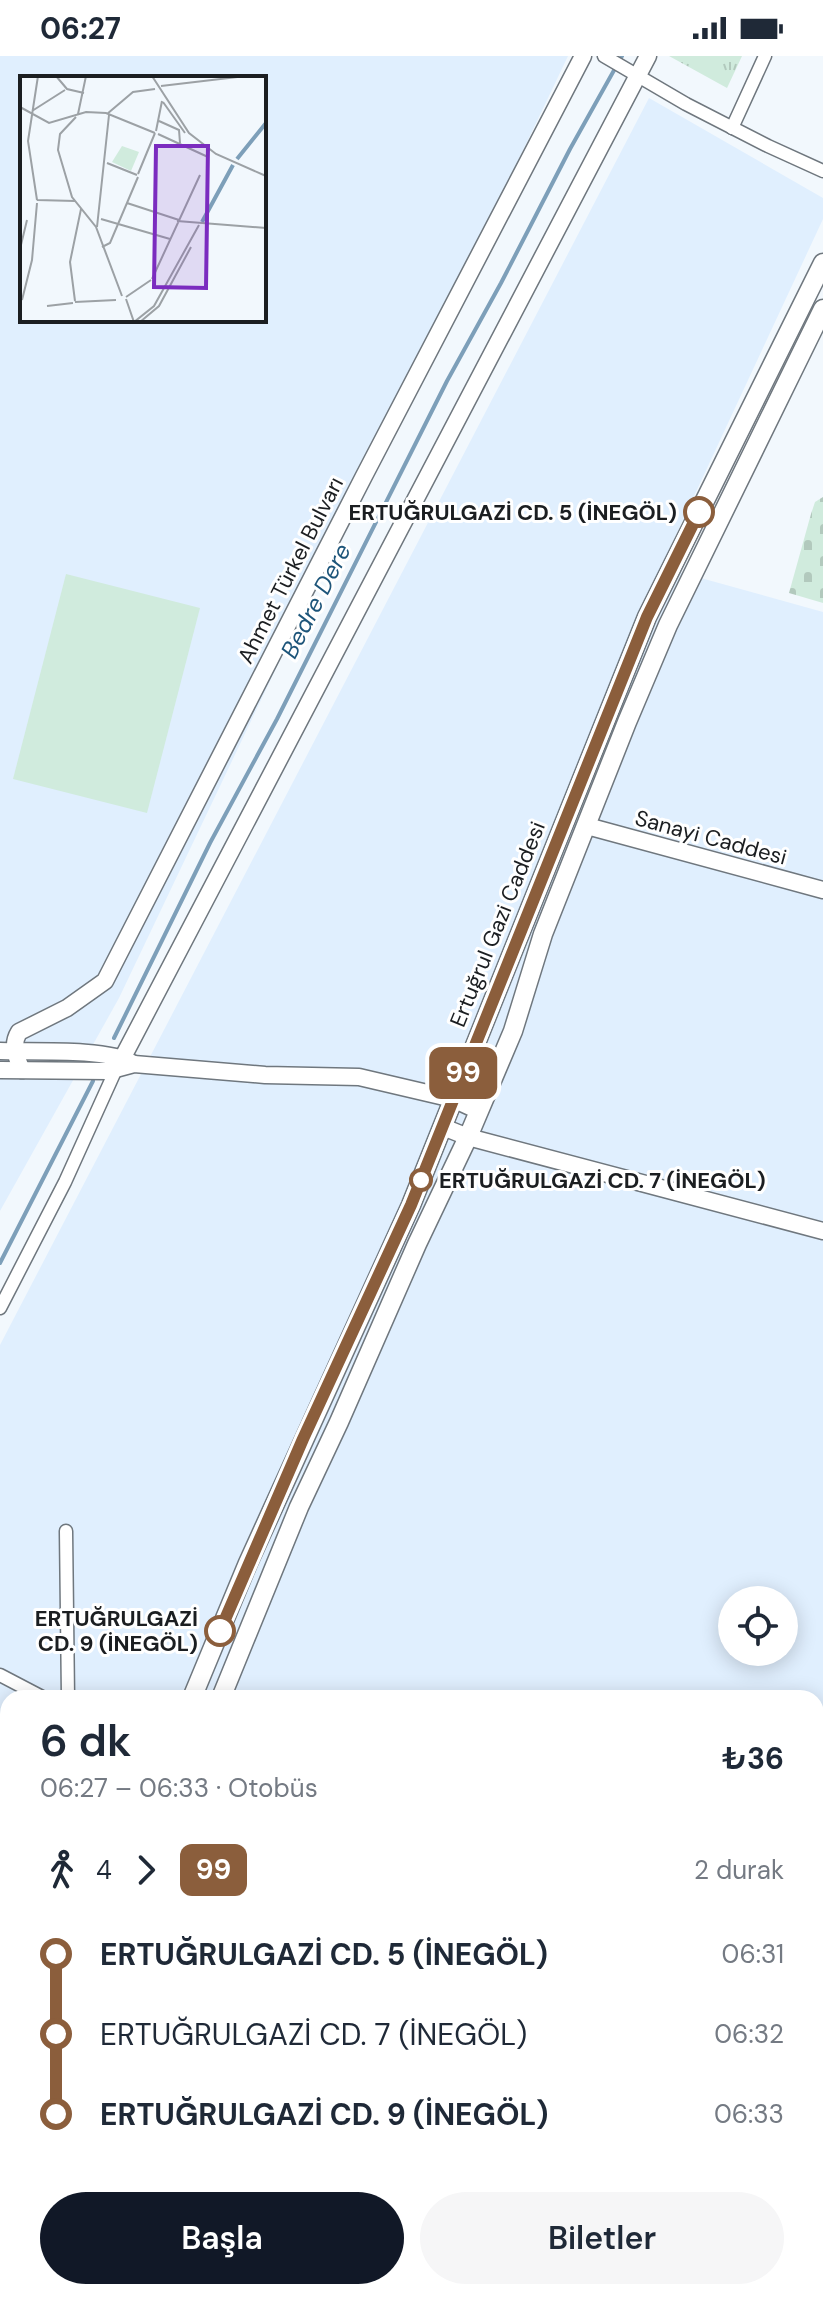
<!DOCTYPE html>
<html lang="tr">
<meta charset="utf-8">
<style>
body{margin:0;font-family:"DM Sans",sans-serif;background:#f6f6f7;color:#1f2937;height:100vh;display:flex;flex-direction:column;font-size:30px;white-space:nowrap}
*{box-sizing:border-box;margin:0}
p{font-size:26px;color:#747a83}
.icon{flex:none;width:44px;height:44px;fill:none;stroke:currentColor;stroke-width:2;stroke-linecap:round;stroke-linejoin:round}
.map{position:relative;flex:1;overflow:hidden}
.sheet{position:absolute;left:0px;top:1634px;width:824px;height:610px;display:flex;flex-direction:column;background:#fff;border-radius:24px 24px 0 0;box-shadow:0 4px 20px #0003}
.sheet>*{flex:none}
.badge{padding:0 16px;border-radius:12px;font-size:28px;line-height:52px}
.tools{position:absolute;left:718px;top:1530px;display:grid;gap:16px}
.tools a{display:grid;place-items:center;width:80px;height:80px;border-radius:50%;background:#fff;box-shadow:0 4px 20px #0003;font-size:40px}
.map>.badge{position:absolute;translate:-50% -50%;box-shadow:0 0 0 4px #fff}
.legs{display:flex;align-items:center;gap:12px;height:88px;padding:0 40px;font-size:26px}
.legs p{margin-inline-start:auto}
.headline{display:flex;align-items:center;justify-content:space-between;height:136px;padding:0 40px}
h1{font-size:44px;font-weight:600;line-height:60px}
.button{display:flex;gap:16px;margin-top:auto;padding:16px 40px}
.button a{flex:1;height:92px;border-radius:48px;background:#111827;color:#fff;font-size:32px;font-weight:600;line-height:92px;text-align:center}
.button a+a{background:#f6f6f7;color:#1f2937}
ul{padding:0 40px;list-style:none}
li{display:flex;align-items:center;gap:28px;height:80px;font-size:30px}
li i{display:grid;place-items:center;width:12px;height:100%;margin:0 10px;background:currentColor}
li i::after{content:'';width:20px;height:20px;margin:-10px;border:6px solid;border-radius:50%;background:#fff}
li p{margin-inline-start:auto}
li:first-child i{background:linear-gradient(#0000 50%,currentColor 0)}
li:last-child i{background:linear-gradient(currentColor 50%,#0000 0)}
.status{display:flex;justify-content:space-between;align-items:center;height:56px;padding:0 40px;background:#fff;direction:ltr}
.status svg{height:22px;fill:currentColor}
.map>svg:first-child{display:block}
.built{fill:#e0effe;fill-rule:evenodd}
.grass{fill:url(#grass-tufts)}
.cemetery{fill:url(#cemetery-stones)}
.pitch{fill:#d0ebdd}
.lines{fill:none;stroke-linecap:round;stroke-linejoin:round}
.stream{stroke:#7d9fb9;stroke-width:4}
.minor-casing{stroke:#6f777e;stroke-width:15}
.tertiary-casing{stroke:#6f777e;stroke-width:19}
.secondary-casing{stroke:#6f777e;stroke-width:21}
.trunk-casing{stroke:#6f777e;stroke-width:23}
.minor{stroke:#fff;stroke-width:12}
.tertiary{stroke:#fff;stroke-width:16}
.secondary{stroke:#fff;stroke-width:18}
.trunk{stroke:#fff;stroke-width:20}
.line-1-casing{stroke:#fff;stroke-width:18}
.line-1{stroke:#8b5e3c;stroke-width:12}
.stop-1-dot{fill:#fff;stroke:#8b5e3c;stroke-width:4}
.labels{text-anchor:middle;stroke-width:6;stroke-linejoin:round;paint-order:stroke}
.stop-label{font-size:22px;font-weight:bold;fill:#1b1e21;stroke:#fff;text-anchor:end}
.street-label{font-size:22px;fill:#1b1e21;stroke:#fff}
.water-label{font-size:24px;font-style:italic;fill:#1d557a;stroke:#fff}
.inset-river{fill:none;stroke:#7d9fb9;stroke-width:4}
.inset-road{fill:none;stroke:#9ca1a5;stroke-width:2}
.view{fill:#7b2cbf;fill-opacity:0.15;stroke:#7b2cbf;stroke-width:4}
.inset-edge{fill:none;stroke:#1b1e21;stroke-width:4}
</style>
<div class="status"><b>06:27</b><svg viewBox="0 0 49 12"><path d="M0 12V9h3v3zM5 12V6h3v6zM10 12V3h3v9zM15 12V0h3v12zM26 1h20v11H26zM47 4h2v5h-2z"/></svg></div>
<div class="map">
<svg width="823" height="2243" viewBox="0 0 823 2243">
<defs>
<pattern id="grass-tufts" width="24" height="20" patternUnits="userSpaceOnUse" patternTransform="scale(2)"><rect width="24" height="20" fill="#d0ebdd"/><path d="M3 7l-1-3M5 7V3M7 7l1-3M15 17l-1-3M17 17v-4M19 17l1-3" fill="none" stroke="#b2c9bd"/></pattern>
<pattern id="cemetery-stones" width="16" height="16" patternUnits="userSpaceOnUse" patternTransform="scale(2)"><rect width="16" height="16" fill="#d0ebdd"/><path d="M2 7V4a2 2 0 0 1 4 0v3zM10 15v-3a2 2 0 0 1 4 0v3z" fill="#b2c9bd"/></pattern>
</defs>
<rect width="100%" height="100%" fill="#f2f8fd"/>
<!-- built -->
<g class="built">
<path d="M0 0H568L119 942 0 1155ZM22 22H264V264H22Z"/>
<path d="M649 42 823 142V163L661 511 823 556V2243H504L507 2236H816V1642H8V2068L0 2064V1289ZM732 1544H784V1596H732Z"/>
</g>
<!-- grass -->
<g class="grass">
<polygon points="669,0 742,0 727,32"/>
<polygon points="188,2236 276,2236 283,2239 279,2243 185,2243"/>
</g>
<!-- cemetery -->
<g class="cemetery">
<polygon points="823,441 823,547 789,537 811,458 815,446"/>
<polygon points="408,2236 498,2236 496,2243 428,2243"/>
</g>
<!-- pitch -->
<polygon class="pitch" points="66,518 200,552 147,757 13,723"/>
<g class="lines">
<!-- stream -->
<g class="stream">
<polyline points="114,982 210,787 277,663 447,325 501,227 570,93 622,0"/>
<polyline points="0,1207 93,1025"/>
</g>
<defs>
<g id="minor">
<polyline points="604,0 686,48 768,90 823,115"/>
<polyline points="732,72 765,0"/>
<polyline points="0,1252 65,1126 117,1011"/>
<polyline points="66,1475 68,1642"/>
<polyline points="0,1619 44,1642"/>
<polyline points="0,1672 8,1671"/>
<polyline points="0,1803 8,1803"/>
</g>
<g id="tertiary">
<polyline points="587,770 823,834"/>
<path d="M0 995C31 996 108 992 132 1007"/>
<polyline points="123,1001 648,0"/>
<polyline points="0,1014 108,1015 134,1008 265,1019 359,1021 453,1043 479,1055"/>
<path d="M22 1014C16 1001 11 989 19 976L67 952 105 925 364 420 583 0"/>
<polyline points="443,1071 468,1081 823,1175"/>
</g>
<g id="secondary">
<polyline points="192,1642 248,1507 411,1149 647,561 823,207"/>
<polyline points="221,1642 299,1451 339,1366 417,1188 468,1081 513,975 543,878 627,666 668,569 823,253"/>
<polyline points="0,2063 8,2045"/>
<polyline points="0,2097 8,2102"/>
<path d="M8 2122C2 2137 4 2148 8 2163"/>
<polyline points="325,2236 343,2243"/>
<polyline points="375,2236 391,2243"/>
<polyline points="120,2243 127,2236"/>
<polyline points="163,2243 167,2236"/>
</g>
<g id="trunk">
<polyline points="0,2168 8,2173"/>
<polyline points="0,2203 8,2209"/>
<polyline points="0,2235 12,2243"/>
<polyline points="49,2236 59,2243"/>
<polyline points="101,2236 108,2243"/>
</g>
</defs>
<!-- minor casing -->
<use href="#minor" class="minor-casing"/>
<!-- tertiary casing -->
<use href="#tertiary" class="tertiary-casing"/>
<!-- secondary casing -->
<use href="#secondary" class="secondary-casing"/>
<!-- trunk casing -->
<use href="#trunk" class="trunk-casing"/>
<!-- minor -->
<use href="#minor" class="minor"/>
<!-- tertiary -->
<use href="#tertiary" class="tertiary"/>
<!-- secondary -->
<use href="#secondary" class="secondary"/>
<!-- trunk -->
<use href="#trunk" class="trunk"/>
</g>
<g class="lines">
<defs>
<polyline id="line-1" points="220,1575 303,1383 411,1149 647,561 699,456"/>
</defs>
<!-- line-1 casing -->
<use href="#line-1" class="line-1-casing"/>
<!-- line-1 -->
<use href="#line-1" class="line-1"/>
</g>
<!-- markers -->
<g class="stop-1-dot">
<circle cx="699" cy="456" r="14"/>
<circle cx="421" cy="1124" r="10"/>
<circle cx="220" cy="1575" r="14"/>
</g>
<g class="labels">
<!-- stop labels -->
<g class="stop-label">
<text x="677" y="464">ERTUĞRULGAZİ CD. 5 (İNEGÖL)</text>
<text x="439" y="1132" text-anchor="start">ERTUĞRULGAZİ CD. 7 (İNEGÖL)</text>
<text x="198" y="1570">ERTUĞRULGAZİ<tspan x="198" dy="25">CD. 9 (İNEGÖL)</tspan></text>
</g>
<!-- street labels -->
<g class="street-label">
<text transform="translate(290 514) rotate(-63)" y="8">Ahmet Türkel Bulvarı</text>
<text transform="translate(711 781) rotate(15)" y="8">Sanayi Caddesi</text>
<text transform="translate(497 868) rotate(-68)" y="8">Ertuğrul Gazi Caddesi</text>
</g>
<!-- water labels -->
<g class="water-label">
<text transform="translate(316 545) rotate(-63)" y="8">Bedre Dere</text>
</g>
</g>
<!-- overview -->
<g transform="translate(20 20)">
<rect width="246" height="246" fill="#f2f8fd"/>
<path d="M102 70 119 76 111 95 92 86Z" fill="#d0ebdd"/>
<path class="inset-river" d="M217 83 246 47M182 146 213 89"/>
<path class="inset-road" d="M36 0 47 13 64 17M132 0 169 57 196 78 246 100M141 10 226 0M143 26 165 57M0 31 29 47 66 36 86 37 135 57M12 35 45 14M58 38 66 0M87 38 113 16 135 13M56 41 40 58 38 74 52 121 76 151 102 220M139 45 159 54 160 67M136 55 142 25M138 58 188 81M87 87 117 99M118 98 135 57M17 124 55 125M17 124 8 65 18 0M107 127 159 144M81 143 150 163M157 145 246 152M77 151 89 39M82 171 90 167 118 101M0 173 7 144M132 203 180 99M106 221 131 204M106 223 114 246 134 230 179 149M2 224 12 184 17 127M55 225 50 186 61 133M55 226 96 224M27 230 53 227M120 246 139 230 171 171"/>
<path class="view" d="M136 70H188L186 212 134 211Z"/>
<rect width="246" height="246" class="inset-edge"/>
</g>
</svg>
<div class="tools">
<a><svg class="icon" aria-label="locate" viewBox="0 0 24 24"><circle cx="12" cy="12" r="6"/><path d="M12 2v4M12 18v4M2 12h4M18 12h4"/></svg></a>
</div>
<b class="badge" style="left:463px;top:1017px;background:#8b5e3c;color:#fff">99</b>
<section class="sheet">
<div class="headline"><div><h1>6 dk</h1><p>06:27 – 06:33 · Otobüs</p></div><b>₺36</b></div>
<div class="legs"><svg class="icon" aria-label="walk" viewBox="0 0 24 24"><circle cx="13" cy="4" r="2"/><path d="M13 8l-2 6 4 7M11 14l-3 7M7 12l3-4h3l4 4"/></svg>4<svg class="icon" aria-label="forward" viewBox="0 0 24 24"><path d="M9 5l7 7-7 7"/></svg><b class="badge" style="background:#8b5e3c;color:#fff">99</b><p>2 durak</p></div>
<ul>
<li><i style="color:#8b5e3c"></i><b>ERTUĞRULGAZİ CD. 5 (İNEGÖL)</b><p>06:31</p></li>
<li><i style="color:#8b5e3c"></i><span>ERTUĞRULGAZİ CD. 7 (İNEGÖL)</span><p>06:32</p></li>
<li><i style="color:#8b5e3c"></i><b>ERTUĞRULGAZİ CD. 9 (İNEGÖL)</b><p>06:33</p></li>
</ul>
<div class="button"><a>Başla</a><a>Biletler</a></div>
</section>
</div>
